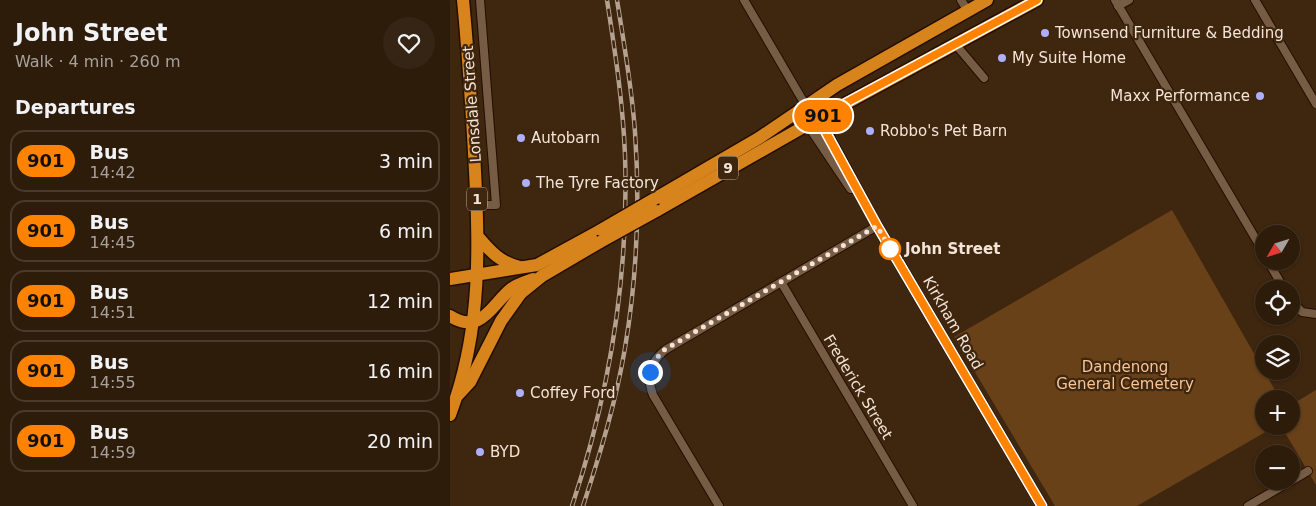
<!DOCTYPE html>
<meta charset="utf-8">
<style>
body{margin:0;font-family:"DejaVu Sans",sans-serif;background:#362514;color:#f1f3f6;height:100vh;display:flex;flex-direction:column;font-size:19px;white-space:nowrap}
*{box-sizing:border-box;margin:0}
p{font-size:16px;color:#a7a19d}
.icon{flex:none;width:28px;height:28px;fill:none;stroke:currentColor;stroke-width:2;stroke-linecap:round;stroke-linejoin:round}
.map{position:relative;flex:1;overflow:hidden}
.drawer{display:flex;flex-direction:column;background:#2e1c0b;width:450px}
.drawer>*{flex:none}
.badge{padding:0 10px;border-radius:16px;font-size:18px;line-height:32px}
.needle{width:32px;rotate:231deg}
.buttons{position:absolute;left:805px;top:225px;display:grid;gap:10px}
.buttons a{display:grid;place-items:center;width:45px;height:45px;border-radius:50%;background:#2e1c0b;box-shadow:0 1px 4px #0004,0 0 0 1px #493a2c;font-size:25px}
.you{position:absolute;width:25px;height:25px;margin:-12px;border:4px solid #fff;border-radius:50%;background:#1a73e8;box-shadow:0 0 0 8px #1a73e833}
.map>.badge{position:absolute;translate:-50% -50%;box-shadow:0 0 0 2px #fff}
h2{padding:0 15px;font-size:19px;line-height:45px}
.round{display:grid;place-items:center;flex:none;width:52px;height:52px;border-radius:26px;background:#362514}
.summary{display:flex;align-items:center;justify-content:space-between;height:85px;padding:0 15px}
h1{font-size:24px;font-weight:600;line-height:38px}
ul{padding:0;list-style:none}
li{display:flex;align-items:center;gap:15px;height:62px;margin:0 10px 8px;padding:0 5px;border:2px solid #493a2c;border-radius:15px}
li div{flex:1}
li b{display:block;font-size:19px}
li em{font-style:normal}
li .badge{min-width:55px;font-weight:700;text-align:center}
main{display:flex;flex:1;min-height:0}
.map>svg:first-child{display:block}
.green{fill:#694119}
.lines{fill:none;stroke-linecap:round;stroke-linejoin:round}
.minor-casing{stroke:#240e00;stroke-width:10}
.tertiary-casing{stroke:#240e00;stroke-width:12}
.trunk-casing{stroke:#240e00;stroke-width:15}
.minor{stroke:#765c44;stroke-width:8}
.tertiary{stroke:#765c44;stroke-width:10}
.trunk{stroke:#d7841c;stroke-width:12}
.rail-casing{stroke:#b4a190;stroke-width:4.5}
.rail{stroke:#3e260f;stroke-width:2.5;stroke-dasharray:8;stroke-linecap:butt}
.trunk-bridge-casing{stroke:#240e00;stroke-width:15;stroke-linecap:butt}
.trunk-bridge{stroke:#d7841c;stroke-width:12}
.line-casing{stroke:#fff;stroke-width:11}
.line{stroke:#ff8200;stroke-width:8}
.walk{stroke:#f4e4d7;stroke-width:5;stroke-dasharray:0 9}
.poi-dot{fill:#adaffb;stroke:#3e260f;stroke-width:2}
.stop-dot{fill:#fff;stroke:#ff8200;stroke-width:2.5}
.labels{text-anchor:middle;stroke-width:4.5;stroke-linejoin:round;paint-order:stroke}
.shield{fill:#3e260f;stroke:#bdab9b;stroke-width:1}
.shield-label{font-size:14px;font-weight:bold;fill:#f4e4d7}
.poi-label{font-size:15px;fill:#f4e4d7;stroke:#3e260f;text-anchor:start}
.street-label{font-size:15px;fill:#f4e4d7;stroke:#3e260f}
.stop-label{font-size:15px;font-weight:bold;fill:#f4e4d7;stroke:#3e260f;text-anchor:start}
.park-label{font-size:15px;fill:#f8c496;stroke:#3e260f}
</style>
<main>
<section class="drawer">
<div class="summary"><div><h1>John Street</h1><p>Walk · 4 min · 260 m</p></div><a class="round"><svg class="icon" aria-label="heart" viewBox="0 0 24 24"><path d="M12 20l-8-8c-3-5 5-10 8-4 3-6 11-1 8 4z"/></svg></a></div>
<h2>Departures</h2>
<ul>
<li><span class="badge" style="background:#ff8200;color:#111">901</span><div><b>Bus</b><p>14:42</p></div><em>3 min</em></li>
<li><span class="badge" style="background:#ff8200;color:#111">901</span><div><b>Bus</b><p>14:45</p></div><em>6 min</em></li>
<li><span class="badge" style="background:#ff8200;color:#111">901</span><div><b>Bus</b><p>14:51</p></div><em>12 min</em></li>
<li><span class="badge" style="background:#ff8200;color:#111">901</span><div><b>Bus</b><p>14:55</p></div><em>16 min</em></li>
<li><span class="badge" style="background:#ff8200;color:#111">901</span><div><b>Bus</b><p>14:59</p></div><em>20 min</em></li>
</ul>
</section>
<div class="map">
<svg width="866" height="506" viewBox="0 0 866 506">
<rect width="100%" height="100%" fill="#3e260f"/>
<!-- green -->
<g class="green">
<polygon points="722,210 830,399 814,399 814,426 826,426 687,506 605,506 504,337"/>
<polygon points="866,390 866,485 831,426 841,426 841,405"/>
</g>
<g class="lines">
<defs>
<g id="minor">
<polyline points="294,0 356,106"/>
<polyline points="511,0 518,11"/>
<polyline points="665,0 814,253"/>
<polyline points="805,0 866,104"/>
<polyline points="668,6 679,0"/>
<polyline points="506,45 534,78"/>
<polyline points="27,205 46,205 30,0"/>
<polyline points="818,261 834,289"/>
<polyline points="331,282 463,506"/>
<polyline points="841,300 852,312 866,314"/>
<polyline points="841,481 858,471"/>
<path d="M269 506 203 395C196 377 200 362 215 350L427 226"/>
<polyline points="798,506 841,481"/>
</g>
<g id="tertiary">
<polyline points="369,118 426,224 592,506"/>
<polyline points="358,124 401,188"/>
</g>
<g id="trunk">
<polyline points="206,198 309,138 387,85 537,0"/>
<polyline points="206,211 369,118 587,0"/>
<path d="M29 238C41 252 51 263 70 267"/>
<polyline points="0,279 87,265 151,230"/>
<path d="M0 316C31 336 42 304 61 289 67 284 75 282 83 279"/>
<polyline points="8,395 20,382 51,321 71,293 92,276 150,242"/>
<path d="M0 415C33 327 29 244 24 152 21 101 18 51 13 0"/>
</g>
</defs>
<!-- minor casing -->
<use href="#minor" class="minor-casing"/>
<!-- tertiary casing -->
<use href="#tertiary" class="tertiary-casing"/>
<!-- trunk casing -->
<use href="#trunk" class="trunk-casing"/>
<!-- minor -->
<use href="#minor" class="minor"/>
<!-- tertiary -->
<use href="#tertiary" class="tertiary"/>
<!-- trunk -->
<use href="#trunk" class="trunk"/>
<defs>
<g id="rail">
<path d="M122 506C160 392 179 275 175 155 173 103 165 51 157 0"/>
<path d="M133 506C150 454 166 402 175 348 187 277 190 204 185 132 182 88 174 44 167 0"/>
</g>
</defs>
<!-- rail casing -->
<use href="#rail" class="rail-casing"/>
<!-- rail -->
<use href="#rail" class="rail"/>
<defs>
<g id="trunk-bridge">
<polyline points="151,230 206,198"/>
<polyline points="150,242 206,211"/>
</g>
</defs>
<!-- trunk-bridge casing -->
<use href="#trunk-bridge" class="trunk-bridge-casing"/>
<!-- trunk-bridge -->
<use href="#trunk-bridge" class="trunk-bridge"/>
</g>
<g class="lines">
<defs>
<polyline id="line" points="587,0 368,118 426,224 592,506"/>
</defs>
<!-- line casing -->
<use href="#line" class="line-casing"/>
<!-- line -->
<use href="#line" class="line"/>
<!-- walk -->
<polyline class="walk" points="200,372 205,360 214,350 427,226 441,250 440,249"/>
</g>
<!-- markers -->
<g class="poi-dot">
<circle cx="595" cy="33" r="5"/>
<circle cx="552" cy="58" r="5"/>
<circle cx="810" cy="96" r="5"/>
<circle cx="420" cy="131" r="5"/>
<circle cx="71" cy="138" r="5"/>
<circle cx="76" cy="183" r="5"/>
<circle cx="70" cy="393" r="5"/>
<circle cx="30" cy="452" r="5"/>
</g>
<circle class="stop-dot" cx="440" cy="249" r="10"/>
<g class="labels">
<!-- shield labels -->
<g class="shield">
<rect x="268" y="156.5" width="20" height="23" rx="4"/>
<rect x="17" y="187.5" width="20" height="23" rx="4"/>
</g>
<g class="shield-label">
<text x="278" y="173">9</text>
<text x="27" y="204">1</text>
</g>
<!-- poi labels -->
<g class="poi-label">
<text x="605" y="38">Townsend Furniture &amp; Bedding</text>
<text x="562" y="63">My Suite Home</text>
<text x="800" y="101" text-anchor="end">Maxx Performance</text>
<text x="430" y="136">Robbo's Pet Barn</text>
<text x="81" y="143">Autobarn</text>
<text x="86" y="188">The Tyre Factory</text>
<text x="80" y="398">Coffey Ford</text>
<text x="40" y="457">BYD</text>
</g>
<!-- street labels -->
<g class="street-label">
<text transform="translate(22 104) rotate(-94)" y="5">Lonsdale Street</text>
<text transform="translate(503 323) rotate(60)" y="5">Kirkham Road</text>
<text transform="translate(408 387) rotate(59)" y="5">Frederick Street</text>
</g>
<!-- stop labels -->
<g class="stop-label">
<text x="455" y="254">John Street</text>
</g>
<!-- park labels -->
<g class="park-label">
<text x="675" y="372">Dandenong<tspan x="675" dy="17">General Cemetery</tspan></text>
</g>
</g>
</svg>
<div class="buttons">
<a><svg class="needle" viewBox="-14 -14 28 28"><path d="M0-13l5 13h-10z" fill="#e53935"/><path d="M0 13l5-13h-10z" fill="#a7a19d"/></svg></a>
<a><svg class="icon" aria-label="locate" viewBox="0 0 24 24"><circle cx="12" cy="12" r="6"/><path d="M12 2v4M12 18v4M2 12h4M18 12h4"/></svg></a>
<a><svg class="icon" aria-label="layers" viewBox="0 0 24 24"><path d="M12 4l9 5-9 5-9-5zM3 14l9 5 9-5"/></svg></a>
<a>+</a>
<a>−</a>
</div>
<div class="you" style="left:200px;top:372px"></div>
<b class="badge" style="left:373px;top:116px;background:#ff8200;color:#111">901</b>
</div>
</main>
